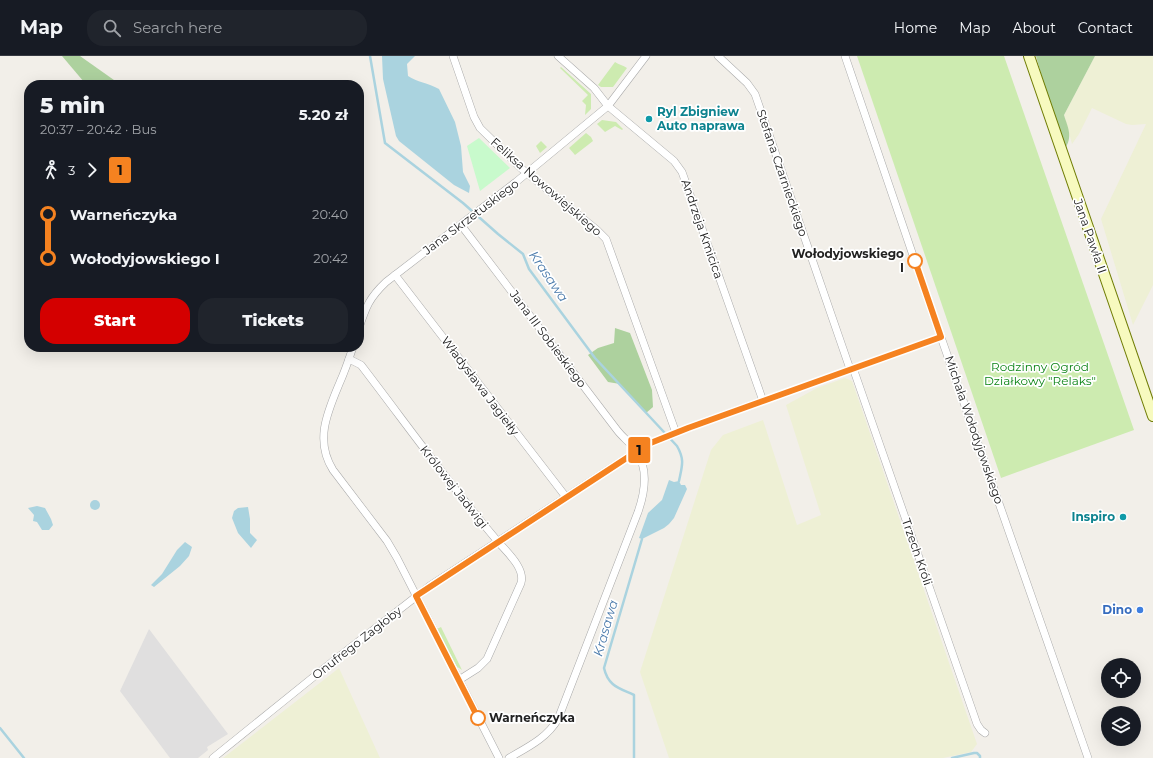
<!DOCTYPE html>
<meta charset="utf-8">
<style>
body{margin:0;font-family:Montserrat,sans-serif;background:#20242c;color:#f1f3f6;height:100vh;display:flex;flex-direction:column;font-size:15px;white-space:nowrap}
*{box-sizing:border-box;margin:0}
p{font-size:13px;color:#9ea1a6}
.icon{flex:none;width:22px;height:22px;fill:none;stroke:currentColor;stroke-width:2;stroke-linecap:round;stroke-linejoin:round}
.map{position:relative;flex:1;overflow:hidden}
.details{position:absolute;left:24px;top:24px;width:340px;height:272px;display:flex;flex-direction:column;background:#171b24;border-radius:16px;box-shadow:0 4px 16px #0002}
.details>*{flex:none}
.badge{padding:0 8px;border-radius:3px;font-size:14px;line-height:26px}
.fabs{position:absolute;left:1101px;top:602px;display:grid;gap:8px}
.fabs a{display:grid;place-items:center;width:40px;height:40px;border-radius:50%;background:#171b24;box-shadow:0 4px 16px #0002;font-size:20px}
.map>.badge{position:absolute;translate:-50% -50%;box-shadow:0 0 0 2px #fff}
.legs{display:flex;align-items:center;gap:6px;height:44px;padding:0 16px;font-size:13px}
.legs p{margin-inline-start:auto}
.summary{display:flex;align-items:center;justify-content:space-between;height:68px;padding:0 16px}
h1{font-size:22px;font-weight:800;line-height:30px}
.primary-button{display:flex;gap:8px;margin-top:auto;padding:8px 16px}
.primary-button a{flex:1;height:46px;border-radius:16px;background:#d40000;color:#fff;font-size:16px;font-weight:800;line-height:46px;text-align:center}
.primary-button a+a{background:#20242c;color:#f1f3f6}
ul{padding:0 16px;list-style:none}
li{display:flex;align-items:center;gap:14px;height:44px;font-size:15px}
li i{display:grid;place-items:center;width:6px;height:100%;margin:0 5px;background:currentColor}
li i::after{content:'';width:10px;height:10px;margin:-5px;border:3px solid;border-radius:50%;background:#171b24}
li p{margin-inline-start:auto}
li:first-child i{background:linear-gradient(#0000 50%,currentColor 0)}
li:last-child i{background:linear-gradient(currentColor 50%,#0000 0)}
header{display:flex;align-items:center;gap:24px;box-sizing:border-box;height:56px;padding:0 20px;background:#171b24;border-bottom:1px solid #363941}
header strong{font-size:19px}
nav{display:flex;gap:22px;margin-inline-start:auto;font-size:14px}
.search{width:280px;height:36px;background:#20242c;display:flex;align-items:center;gap:10px;box-sizing:border-box;padding:0 14px;border-radius:16px;color:#9ea1a6;font-size:15px}
.map>svg:first-child{display:block}
.residential{fill:#e0dfdf}
.farmland{fill:#eef0d5}
.grass{fill:#cdebb0}
.forest{fill:#add19e}
.park{fill:#c8facc}
.water{fill:#aad3df}
.lines{fill:none;stroke-linecap:round;stroke-linejoin:round}
.stream{stroke:#aad3df;stroke-width:2.5}
.minor-casing{stroke:#a9a9a9;stroke-width:8}
.secondary-casing{stroke:#707d05;stroke-width:12}
.minor{stroke:#fff;stroke-width:7}
.secondary{stroke:#f7fabf;stroke-width:10}
.line-1-casing{stroke:#fff;stroke-width:9}
.line-1{stroke:#f58220;stroke-width:6}
.culture-dot{fill:#0f9aa8;stroke:#fff;stroke-width:1.5}
.stop-1-dot{fill:#fff;stroke:#f58220;stroke-width:2}
.shop-dot{fill:#3f7fe0;stroke:#fff;stroke-width:1.5}
.labels{text-anchor:middle;stroke-width:3.5;stroke-linejoin:round;paint-order:stroke}
.culture-label{font-size:12px;font-weight:bold;fill:#0d838f;stroke:#fff;text-anchor:start}
.street-label{font-size:12px;fill:#222;stroke:#fff}
.stop-label{font-size:12px;font-weight:bold;fill:#222;stroke:#fff;text-anchor:end}
.park-label{font-size:12px;fill:#0c8416;stroke:#fff}
.shop-label{font-size:12px;font-weight:bold;fill:#366cbe;stroke:#fff;text-anchor:end}
.water-label{font-size:13px;font-style:italic;fill:#4a7aab;stroke:#fff}
</style>
<header>
<strong>Map</strong>
<div class="search"><svg class="icon" aria-label="search" viewBox="0 0 24 24"><circle cx="10" cy="10" r="6"/><path d="M15 15l6 6"/></svg>Search here</div>
<nav><a>Home</a><a>Map</a><a>About</a><a>Contact</a></nav>
</header>
<div class="map">
<svg width="1153" height="702" viewBox="0 0 1153 702">
<rect width="100%" height="100%" fill="#f2efe9"/>
<!-- residential -->
<polygon class="residential" points="149,573 228,678 207,691 208,694 198,702 170,702 120,635"/>
<!-- farmland -->
<g class="farmland">
<polygon points="1095,0 1153,0 1153,229 1133,269 1101,163 1146,68 1132,69 1126,68 1092,52 1079,78 1072,88 1064,59"/>
<polygon points="845,322 852,325 977,688 971,696 943,702 669,702 640,616 711,394 723,379 763,364 797,469 821,459 786,349 817,332"/>
<polygon points="339,612 380,702 223,702"/>
</g>
<!-- grass -->
<g class="grass">
<polygon points="857,0 1004,0 1134,374 1001,422"/>
<path d="M615 6C619 9 623 9 627 12L613 31H601L598 29Z"/>
<polygon points="561,11 591,38 591,53 585,59 586,49 582,45 588,39 560,12"/>
<polygon points="602,64 616,66 623,73 622,74 615,70 605,76 597,68"/>
<polygon points="586,77 591,81 593,85 575,99 569,92"/>
<polygon points="541,85 547,91 540,97 536,90"/>
<polygon points="441,571 462,614 456,610 437,573"/>
</g>
<!-- forest -->
<g class="forest">
<polygon points="62,0 80,0 121,29 93,29 84,26"/>
<path d="M1036 0H1095L1064 59C1068 72 1073 80 1065 93L1051 53Z"/>
<polygon points="615,272 630,277 652,334 653,351 646,357 620,328 608,326 588,299 598,292 614,287"/>
</g>
<!-- park -->
<polygon class="park" points="479,82 510,112 480,135 467,90"/>
<!-- water -->
<g class="water">
<path d="M382 0H415L407 8 408 20C417 26 428 27 439 33L455 66 461 90 463 116 470 130 469 137 454 129 399 85 396 80 383 23Z"/>
<polygon points="669,424 674,426 679,425 681,429 685,429 687,433 674,462 669,468 664,472 642,483 639,482 648,457 662,444"/>
<circle cx="95" cy="449" r="5"/>
<polygon points="37,450 45,452 51,463 53,469 49,474 42,474 37,466 33,465 34,459 28,452"/>
<polygon points="248,451 250,463 250,477 257,484 251,492 238,477 232,462 234,455 238,452"/>
<polygon points="185,486 192,491 189,500 180,510 154,531 151,529 162,518 177,494"/>
</g>
<g class="lines">
<!-- stream -->
<g class="stream">
<path d="M370 0 385 87 463 147 498 178 523 198 529 213 595 302 677 390C685 404 682 410 679 425"/>
<polyline points="0,672 24,702"/>
<path d="M634 702V639C619 632 608 630 604 612L642 483"/>
<polyline points="952,702 974,697 977,697 980,700 980,702"/>
</g>
<defs>
<g id="minor">
<polyline points="453,0 474,61 480,72 522,113 597,174 606,183 676,377"/>
<polyline points="558,0 594,32 608,50 674,105 682,116 763,345"/>
<polyline points="718,0 747,27 755,38 850,313"/>
<polyline points="845,0 935,264 1088,702"/>
<path d="M461 169 617 374C623 382 631 387 636 395 649 413 645 436 638 456L558 663C547 682 528 691 509 702"/>
<polyline points="395,219 566,441"/>
<path d="M359 272C366 251 369 242 386 226L516 126 608 50 646 0"/>
<path d="M353 291C349 303 345 315 340 326 328 355 314 384 333 414L387 485 397 502 499 702"/>
<path d="M349 303 361 309C407 369 451 431 500 488 509 498 525 513 521 527L487 603 478 612 459 624"/>
<polyline points="853,312 977,668 981,674 985,677"/>
<polyline points="213,702 332,606 431,529 646,389 688,372 941,281"/>
</g>
<polyline id="secondary" points="1029,0 1153,360"/>
</defs>
<!-- minor casing -->
<use href="#minor" class="minor-casing"/>
<!-- secondary casing -->
<use href="#secondary" class="secondary-casing"/>
<!-- minor -->
<use href="#minor" class="minor"/>
<!-- secondary -->
<use href="#secondary" class="secondary"/>
</g>
<g class="lines">
<defs>
<polyline id="line-1" points="478,662 416,540 648,388 688,372 941,281 915,205"/>
</defs>
<!-- line-1 casing -->
<use href="#line-1" class="line-1-casing"/>
<!-- line-1 -->
<use href="#line-1" class="line-1"/>
</g>
<!-- markers -->
<g class="culture-dot">
<circle cx="649" cy="63" r="4"/>
<circle cx="1123" cy="461" r="4"/>
</g>
<g class="stop-1-dot">
<circle cx="915" cy="205" r="7"/>
<circle cx="478" cy="662" r="7"/>
</g>
<circle class="shop-dot" cx="1140" cy="554" r="4"/>
<g class="labels">
<!-- culture labels -->
<g class="culture-label">
<text x="657" y="60">Ryl Zbigniew<tspan x="657" dy="14">Auto naprawa</tspan></text>
<text x="1115" y="465" text-anchor="end">Inspiro</text>
</g>
<!-- street labels -->
<g class="street-label">
<text transform="translate(782 117) rotate(71)" y="4">Stefana Czarnieckiego</text>
<text transform="translate(546 131) rotate(41)" y="4">Feliksa Nowowiejskiego</text>
<text transform="translate(471 161) rotate(-37)" y="4">Jana Skrzetuskiego</text>
<text transform="translate(702 173) rotate(71)" y="4">Andrzeja Kmicica</text>
<text transform="translate(1090 180) rotate(71)" y="4">Jana Pawła II</text>
<text transform="translate(548 283) rotate(53)" y="4">Jana III Sobieskiego</text>
<text transform="translate(480 330) rotate(53)" y="4">Władysława Jagiełły</text>
<text transform="translate(974 374) rotate(71)" y="4">Michała Wołodyjowskiego</text>
<text transform="translate(454 431) rotate(52)" y="4">Królowej Jadwigi</text>
<text transform="translate(917 496) rotate(71)" y="4">Trzech Króli</text>
<text transform="translate(357 587) rotate(-38)" y="4">Onufrego Zagłoby</text>
</g>
<!-- stop labels -->
<g class="stop-label">
<text x="904" y="202">Wołodyjowskiego<tspan x="904" dy="14">I</tspan></text>
<text x="489" y="666" text-anchor="start">Warneńczyka</text>
</g>
<!-- park labels -->
<g class="park-label">
<text x="1040" y="315">Rodzinny Ogród<tspan x="1040" dy="14">Działkowy "Relaks"</tspan></text>
</g>
<!-- shop labels -->
<g class="shop-label">
<text x="1132" y="558">Dino</text>
</g>
<!-- water labels -->
<g class="water-label">
<text transform="translate(549 220) rotate(56)" y="5">Krasawa</text>
<text transform="translate(605 572) rotate(-74)" y="5">Krasawa</text>
</g>
</g>
</svg>
<div class="fabs">
<a><svg class="icon" aria-label="locate" viewBox="0 0 24 24"><circle cx="12" cy="12" r="6"/><path d="M12 2v4M12 18v4M2 12h4M18 12h4"/></svg></a>
<a><svg class="icon" aria-label="layers" viewBox="0 0 24 24"><path d="M12 4l9 5-9 5-9-5zM3 14l9 5 9-5"/></svg></a>
</div>
<b class="badge" style="left:639px;top:394px;background:#f58220;color:#111">1</b>
<section class="details">
<div class="summary"><div><h1>5 min</h1><p>20:37 – 20:42 · Bus</p></div><b>5.20 zł</b></div>
<div class="legs"><svg class="icon" aria-label="walk" viewBox="0 0 24 24"><circle cx="13" cy="4" r="2"/><path d="M13 8l-2 6 4 7M11 14l-3 7M7 12l3-4h3l4 4"/></svg>3<svg class="icon" aria-label="forward" viewBox="0 0 24 24"><path d="M9 5l7 7-7 7"/></svg><b class="badge" style="background:#f58220;color:#111">1</b></div>
<ul>
<li><i style="color:#f58220"></i><b>Warneńczyka</b><p>20:40</p></li>
<li><i style="color:#f58220"></i><b>Wołodyjowskiego I</b><p>20:42</p></li>
</ul>
<div class="primary-button"><a>Start</a><a>Tickets</a></div>
</section>
</div>
